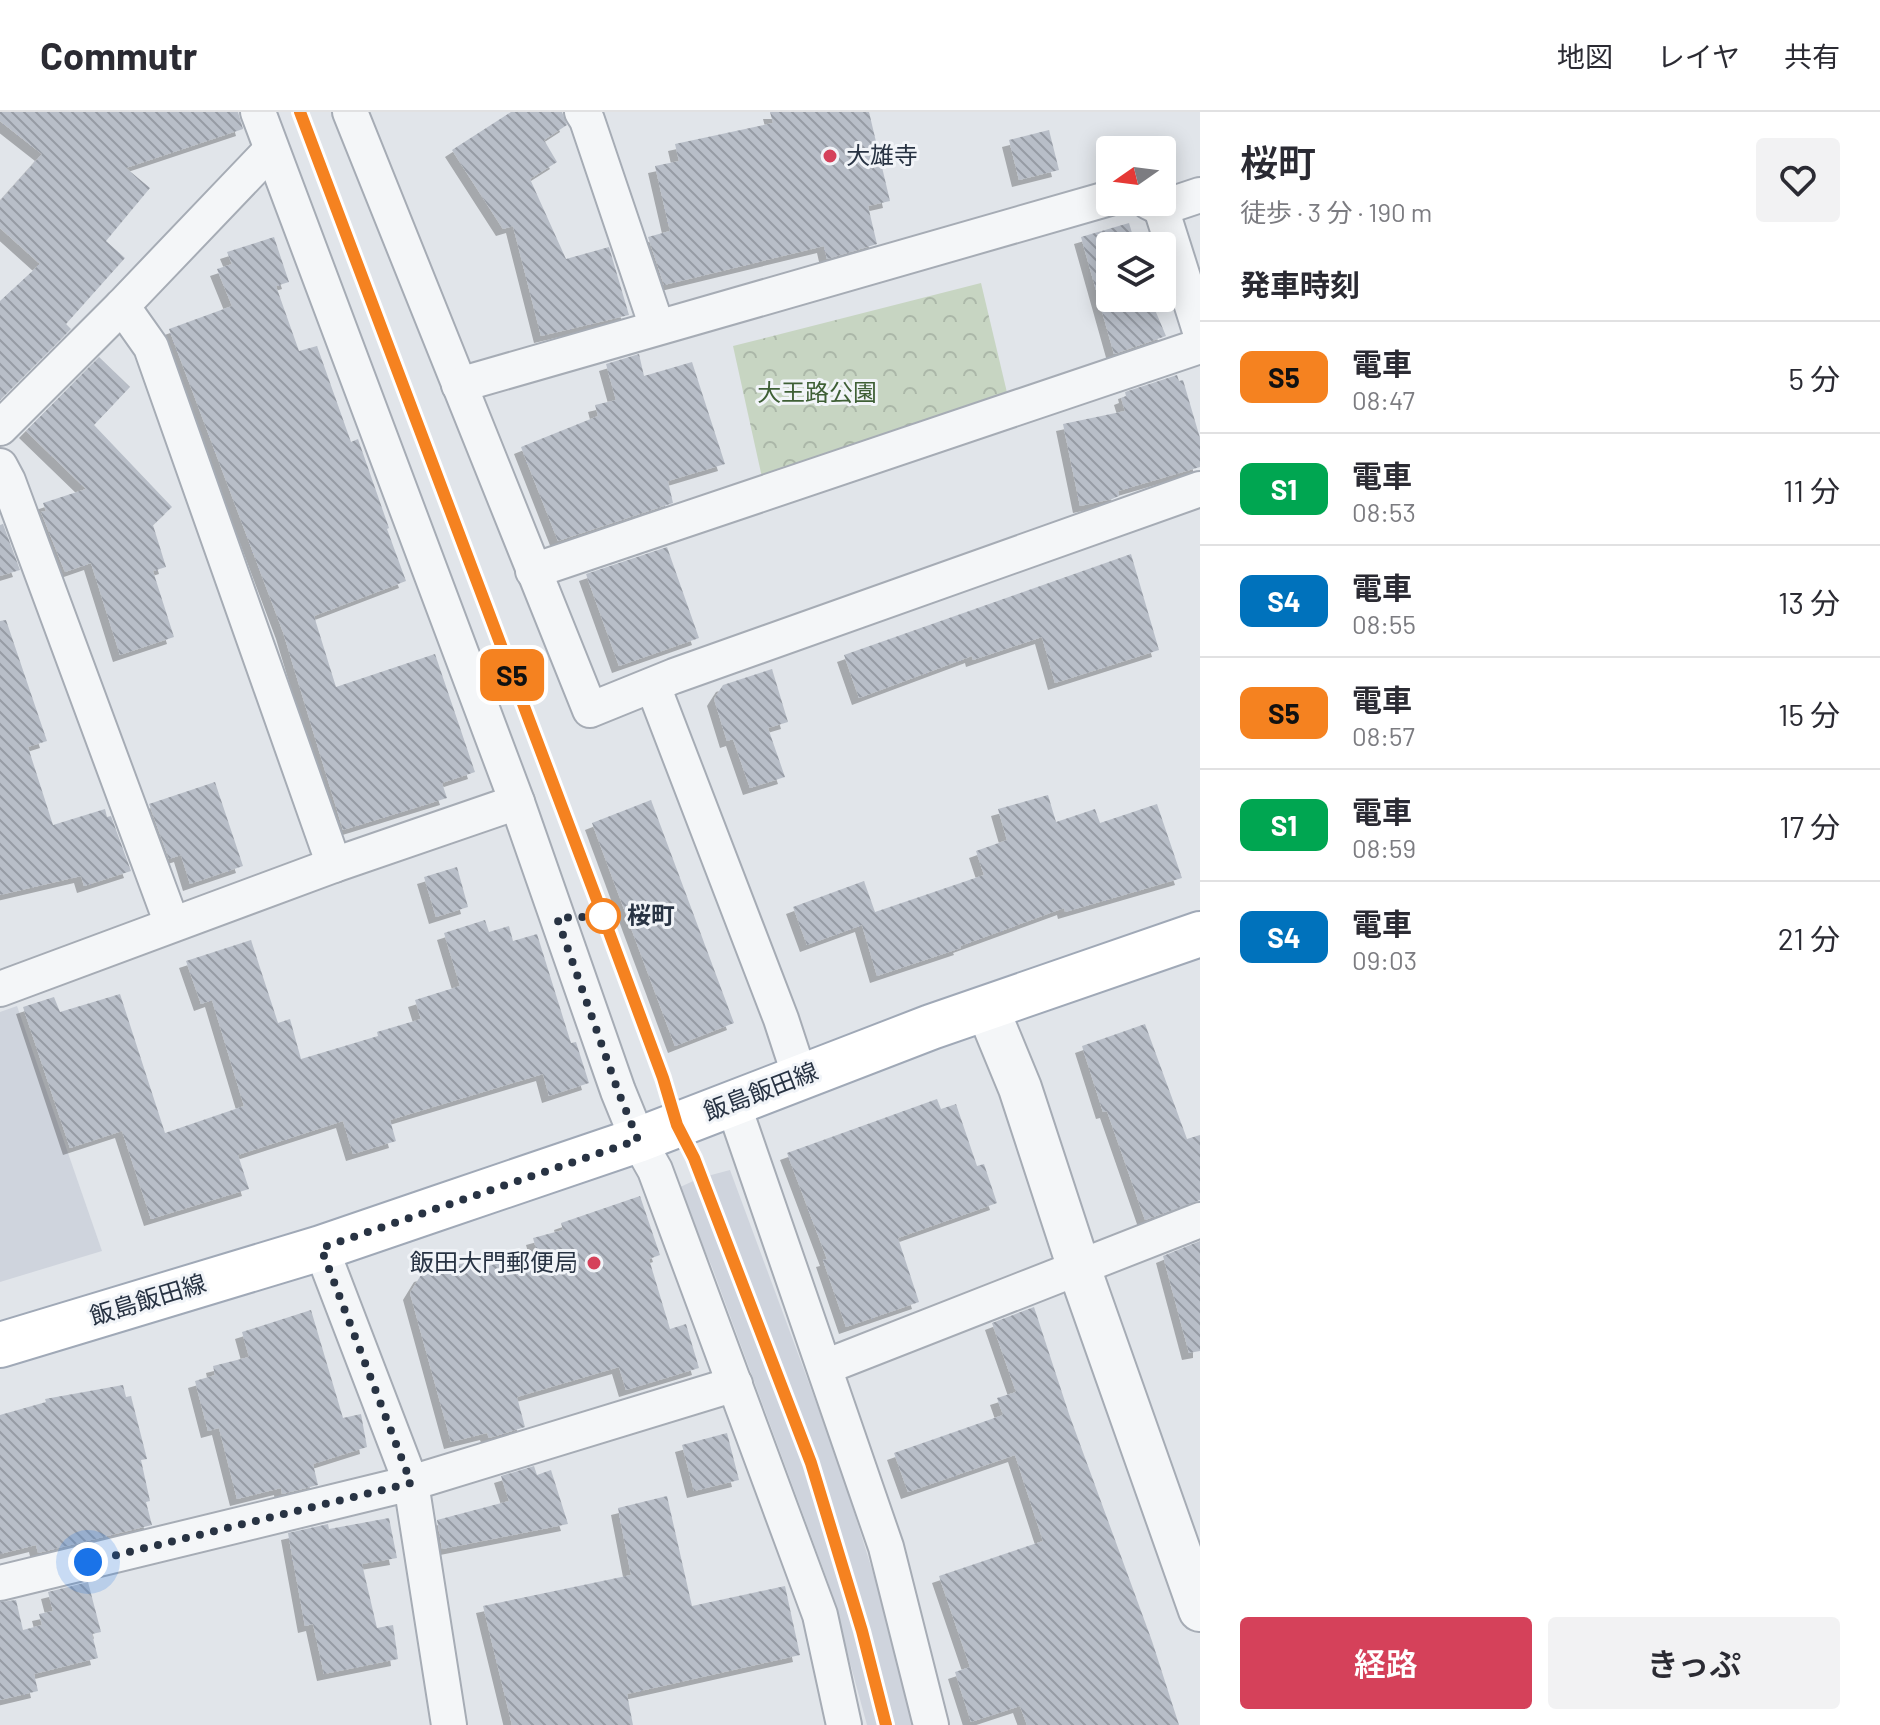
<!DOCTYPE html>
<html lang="ja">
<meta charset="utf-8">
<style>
body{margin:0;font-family:Barlow,"Noto Sans JP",sans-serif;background:#f2f2f3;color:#2b2b33;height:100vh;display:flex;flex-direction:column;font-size:30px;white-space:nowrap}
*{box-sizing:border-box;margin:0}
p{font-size:26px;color:#7c7c81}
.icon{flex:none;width:44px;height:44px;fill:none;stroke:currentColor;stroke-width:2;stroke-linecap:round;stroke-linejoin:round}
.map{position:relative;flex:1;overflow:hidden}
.details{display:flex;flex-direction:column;background:#fff;width:680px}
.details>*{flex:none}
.badge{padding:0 16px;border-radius:12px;font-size:28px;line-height:52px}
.needle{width:52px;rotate:256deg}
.tools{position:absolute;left:1096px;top:24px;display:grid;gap:16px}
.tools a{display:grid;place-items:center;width:80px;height:80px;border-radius:8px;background:#fff;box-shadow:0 4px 20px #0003;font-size:40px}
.you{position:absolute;width:40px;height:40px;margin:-20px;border:6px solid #fff;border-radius:50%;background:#1a73e8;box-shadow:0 0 0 12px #1a73e833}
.map>.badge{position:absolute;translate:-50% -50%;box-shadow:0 0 0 4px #fff}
h2{padding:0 40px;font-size:30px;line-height:72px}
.round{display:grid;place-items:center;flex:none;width:84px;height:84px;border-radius:8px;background:#f2f2f3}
.headline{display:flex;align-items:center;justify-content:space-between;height:136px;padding:0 40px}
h1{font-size:38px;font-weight:600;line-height:60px}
.cta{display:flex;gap:16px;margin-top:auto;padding:16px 40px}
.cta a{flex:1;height:92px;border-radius:8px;background:#d5415a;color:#fff;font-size:32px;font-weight:600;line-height:92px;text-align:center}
.cta a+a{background:#f2f2f3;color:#2b2b33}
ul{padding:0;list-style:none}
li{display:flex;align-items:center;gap:24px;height:112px;padding:0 40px;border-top:2px solid #e1e1e2}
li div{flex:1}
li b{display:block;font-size:30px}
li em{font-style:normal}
li .badge{min-width:88px;font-weight:700;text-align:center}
header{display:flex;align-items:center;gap:48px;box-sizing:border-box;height:112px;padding:0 40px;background:#fff;border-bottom:2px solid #e1e1e2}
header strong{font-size:38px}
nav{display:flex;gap:44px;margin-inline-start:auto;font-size:28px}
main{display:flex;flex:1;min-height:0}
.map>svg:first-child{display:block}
.built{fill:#cfd4dd}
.forest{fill:url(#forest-crowns)}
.building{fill:url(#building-back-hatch);filter:url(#shadow)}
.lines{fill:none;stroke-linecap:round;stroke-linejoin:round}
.minor-casing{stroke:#a6acb5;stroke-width:38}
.tertiary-casing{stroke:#a6acb5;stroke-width:46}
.primary-casing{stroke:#a0a9b7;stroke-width:48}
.minor{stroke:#f4f6f8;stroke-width:34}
.tertiary{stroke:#f4f6f8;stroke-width:42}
.primary{stroke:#fff;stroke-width:44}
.rail{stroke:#7a8595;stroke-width:6;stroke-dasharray:4 8;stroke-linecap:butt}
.line-casing{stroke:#fff;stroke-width:18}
.line{stroke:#f58220;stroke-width:12}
.walk{stroke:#283343;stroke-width:8;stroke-dasharray:0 14.4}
.poi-dot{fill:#d5415a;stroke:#f1f4f8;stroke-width:3}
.stop-dot{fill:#fff;stroke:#f58220;stroke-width:4}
.labels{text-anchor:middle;stroke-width:6;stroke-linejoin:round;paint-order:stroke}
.poi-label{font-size:24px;fill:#283343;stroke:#f1f4f8;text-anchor:start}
.park-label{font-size:24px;fill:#3e5f35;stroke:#f1f4f8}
.stop-label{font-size:24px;font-weight:bold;fill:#283343;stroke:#f1f4f8;text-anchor:start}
.street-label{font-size:24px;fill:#283343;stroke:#f1f4f8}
</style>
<header>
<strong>Commutr</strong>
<nav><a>地図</a><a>レイヤ</a><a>共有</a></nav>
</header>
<main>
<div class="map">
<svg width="1200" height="1613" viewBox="0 0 1200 1613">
<defs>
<pattern id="forest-crowns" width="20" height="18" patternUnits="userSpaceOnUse" patternTransform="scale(2)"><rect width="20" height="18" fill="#c7d5c2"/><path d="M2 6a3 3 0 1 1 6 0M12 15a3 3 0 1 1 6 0" fill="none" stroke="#abb7a8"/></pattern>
<pattern id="building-back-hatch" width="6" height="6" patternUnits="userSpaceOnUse" patternTransform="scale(2)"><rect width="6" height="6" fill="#b8bec8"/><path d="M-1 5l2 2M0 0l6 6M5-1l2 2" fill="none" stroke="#969ba4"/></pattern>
<filter id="shadow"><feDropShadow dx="-7" dy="7" stdDeviation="0" flood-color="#0004"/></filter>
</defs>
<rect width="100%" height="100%" fill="#e1e5ea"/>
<!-- built -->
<g class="built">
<polygon points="17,894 102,1139 0,1170 0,900"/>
<polygon points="730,1058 840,1355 889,1512 914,1613 867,1613 828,1470 712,1155 678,1076 700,1066"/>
</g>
<!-- forest -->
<polygon class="forest" points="981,171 1009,289 763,370 733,234"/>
<!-- building -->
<g class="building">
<polygon points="0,0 238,0 243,17 126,56 150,76 106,129 125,146 66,212 71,217 0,288 0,189 40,152 0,116 0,89 42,42 0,9"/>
<polygon points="511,0 562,0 567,13 544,28 557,50 530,67 566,147 609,135 629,203 541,224 513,114 503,117 452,38"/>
<polygon points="770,0 869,0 890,89 868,94 877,132 827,147 824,134 664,173 648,125 670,119 655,54 679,49 675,32 773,11"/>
<polygon points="1049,18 1059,58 1019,68 1009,28"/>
<polygon points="1129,111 1136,134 1110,134 1110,186 1150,186 1166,224 1114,242 1081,125"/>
<polygon points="274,125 289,170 276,174 299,239 317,234 351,330 358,327 389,416 387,417 406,469 314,504 336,575 435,542 475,660 442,671 447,686 343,718 283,520 169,217 232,194 217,157 232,152 227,140"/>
<polygon points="639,242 644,264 692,250 725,352 668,369 673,391 558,429 521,335 598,304 595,293 616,288 606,252"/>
<polygon points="99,245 130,275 94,313 172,395 153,413 166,455 153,459 174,525 120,543 91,451 65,460 41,400 46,399 43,391 86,377 26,319"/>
<polygon points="1177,263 1179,269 1183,268 1200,326 1200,355 1118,379 1119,384 1112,387 1080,394 1063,312 1125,299 1121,286 1126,284 1125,280"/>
<polygon points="3,412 20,458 0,464 0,413"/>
<polygon points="667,435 699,526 619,554 586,462"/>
<polygon points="1131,442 1159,538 1055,571 1042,525 973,548 972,544 859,586 844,543"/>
<polygon points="6,508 47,629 28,635 53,713 105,697 107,705 111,704 131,759 84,774 81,764 0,783 0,509"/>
<polygon points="772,557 788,610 768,616 785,665 750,676 733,627 727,629 714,587 723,573"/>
<polygon points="215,670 243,754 190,772 181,743 169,747 149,692"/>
<polygon points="1048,683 1056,710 1095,697 1100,711 1157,692 1182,766 1065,800 1064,796 960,834 961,836 877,864 862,813 807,833 793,795 864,769 875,800 984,763 976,739 1007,728 998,697"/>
<polygon points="651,688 734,911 675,934 592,711"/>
<polygon points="457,755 468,795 436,805 424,765"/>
<polygon points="485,808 489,820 509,814 513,829 537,822 571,931 576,930 589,971 549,984 543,962 390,1008 396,1029 353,1042 343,1009 238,1043 249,1077 151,1107 122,1019 70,1036 23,895 54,885 60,900 120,882 165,1021 244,994 212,888 201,892 186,849 251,828 278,911 290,907 301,947 378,924 377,920 421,907 415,888 460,874 444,821"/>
<polygon points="1145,912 1187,1027 1200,1023 1200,1088 1145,1108 1107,999 1103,1000 1082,934"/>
<polygon points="937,987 941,997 956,992 977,1054 984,1052 997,1091 898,1126 919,1190 846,1215 823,1148 827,1147 787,1041"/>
<polygon points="640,1084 660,1143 649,1147 670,1217 686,1212 699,1256 626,1278 619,1255 517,1285 525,1315 489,1326 487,1321 451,1330 410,1181 421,1163 472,1149 475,1158 537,1140 533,1126 563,1118 561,1111"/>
<polygon points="1200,1129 1200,1239 1189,1241 1163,1144"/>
<polygon points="1034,1195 1069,1302 1152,1529 1179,1613 1027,1613 1020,1594 971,1610 955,1560 970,1555 939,1464 1043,1429 1015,1343 908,1380 894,1341 1003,1303 997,1286 1016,1280 992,1211"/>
<polygon points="311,1198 343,1306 361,1302 367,1335 313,1352 318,1373 282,1382 281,1376 237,1387 219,1316 208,1319 195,1269 215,1263 213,1254 249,1245 242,1220"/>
<polygon points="123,1273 126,1285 131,1284 147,1347 141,1348 150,1389 146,1390 152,1413 38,1441 36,1433 0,1442 0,1303 46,1290 45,1287"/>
<polygon points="727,1321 739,1368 694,1379 682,1333"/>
<polygon points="534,1354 537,1363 551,1358 568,1412 442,1437 437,1408 509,1389 501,1364"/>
<polygon points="667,1384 692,1494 785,1474 800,1543 627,1582 633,1613 512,1613 483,1494 631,1463 618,1396"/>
<polygon points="389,1406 397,1446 362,1452 377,1516 393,1513 398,1547 324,1562 313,1512 305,1514 288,1421 328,1412 329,1417"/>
<polygon points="88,1470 101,1520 92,1522 98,1546 34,1562 38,1579 0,1588 0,1490 16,1488 23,1518 42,1513 39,1502 53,1499 48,1480"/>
</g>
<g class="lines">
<defs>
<g id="minor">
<polyline points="258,0 517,690 618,979 638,1028 655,1058 820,1503 844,1613"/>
<polyline points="350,0 590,598 674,564 1200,377"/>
<polyline points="582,0 587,8 657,215"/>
<polyline points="1149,90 1161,96 1200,83"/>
<polyline points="1161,96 1200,219"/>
<polyline points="122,194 151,235 334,753"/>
<polyline points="459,273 1110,86"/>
<polyline points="0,316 122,194 271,38"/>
<polyline points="0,354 8,369 172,812"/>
<polyline points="533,459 1200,234"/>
<polyline points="653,574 781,907 800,965"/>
<polyline points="0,877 334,753 517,690"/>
<polyline points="733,992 886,1435 931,1613"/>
<polyline points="321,1136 411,1371 449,1613"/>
<polyline points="825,1255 1200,1108"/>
<polyline points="0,1471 411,1371 735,1272"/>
</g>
<polyline id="tertiary" points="987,896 1020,976 1078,1153 1200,1498"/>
<polyline id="primary" points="0,1233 321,1136 438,1096 638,1028 931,915 1200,822"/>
</defs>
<!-- minor casing -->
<use href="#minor" class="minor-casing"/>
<!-- tertiary casing -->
<use href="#tertiary" class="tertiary-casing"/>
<!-- primary casing -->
<use href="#primary" class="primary-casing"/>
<!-- minor -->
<use href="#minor" class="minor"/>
<!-- tertiary -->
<use href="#tertiary" class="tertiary"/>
<!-- primary -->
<use href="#primary" class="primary"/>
<!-- rail -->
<polyline class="rail" points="300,0 603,804 677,1013 694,1046 811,1351 862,1519 886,1613"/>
</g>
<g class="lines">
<defs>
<polyline id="line" points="300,0 603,804 663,966 677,1013 694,1046 811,1351 862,1519 886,1613"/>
</defs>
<!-- line casing -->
<use href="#line" class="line-casing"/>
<!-- line -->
<use href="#line" class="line"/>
<!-- walk -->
<polyline class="walk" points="88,1450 411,1371 321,1136 638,1028 618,979 557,806 603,804"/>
</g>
<!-- markers -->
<g class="poi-dot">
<circle cx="830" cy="44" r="8"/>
<circle cx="594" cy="1151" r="8"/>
</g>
<circle class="stop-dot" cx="603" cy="804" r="16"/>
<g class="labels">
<!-- poi labels -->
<g class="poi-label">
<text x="846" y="52">大雄寺</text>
<text x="578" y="1159" text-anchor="end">飯田大門郵便局</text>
</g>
<!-- park labels -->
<g class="park-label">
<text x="817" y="289">大王路公園</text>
</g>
<!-- stop labels -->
<g class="stop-label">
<text x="627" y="812">桜町</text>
</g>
<!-- street labels -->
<g class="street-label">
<text transform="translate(761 980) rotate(-21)" y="8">飯島飯田線</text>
<text transform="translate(148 1188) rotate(-17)" y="8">飯島飯田線</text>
</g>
</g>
</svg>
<div class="tools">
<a><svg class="needle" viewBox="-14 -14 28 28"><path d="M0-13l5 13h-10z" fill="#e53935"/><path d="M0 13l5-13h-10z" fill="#7c7c81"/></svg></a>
<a><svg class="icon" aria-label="layers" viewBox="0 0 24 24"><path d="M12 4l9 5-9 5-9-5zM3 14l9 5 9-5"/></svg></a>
</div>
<div class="you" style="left:88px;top:1450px"></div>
<b class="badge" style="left:512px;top:563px;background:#f58220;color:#111">S5</b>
</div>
<section class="details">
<div class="headline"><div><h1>桜町</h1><p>徒歩 · 3 分 · 190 m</p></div><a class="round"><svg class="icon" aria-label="heart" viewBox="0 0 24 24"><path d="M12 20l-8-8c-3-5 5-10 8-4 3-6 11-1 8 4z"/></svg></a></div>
<h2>発車時刻</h2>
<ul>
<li><span class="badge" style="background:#f58220;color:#111">S5</span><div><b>電車</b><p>08:47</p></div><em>5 分</em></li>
<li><span class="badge" style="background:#00a651;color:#fff">S1</span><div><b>電車</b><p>08:53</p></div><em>11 分</em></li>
<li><span class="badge" style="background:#0072bc;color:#fff">S4</span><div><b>電車</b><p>08:55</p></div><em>13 分</em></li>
<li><span class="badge" style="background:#f58220;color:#111">S5</span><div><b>電車</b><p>08:57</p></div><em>15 分</em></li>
<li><span class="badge" style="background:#00a651;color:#fff">S1</span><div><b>電車</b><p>08:59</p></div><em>17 分</em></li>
<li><span class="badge" style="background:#0072bc;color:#fff">S4</span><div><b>電車</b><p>09:03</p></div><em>21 分</em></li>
</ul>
<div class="cta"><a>経路</a><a>きっぷ</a></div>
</section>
</main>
